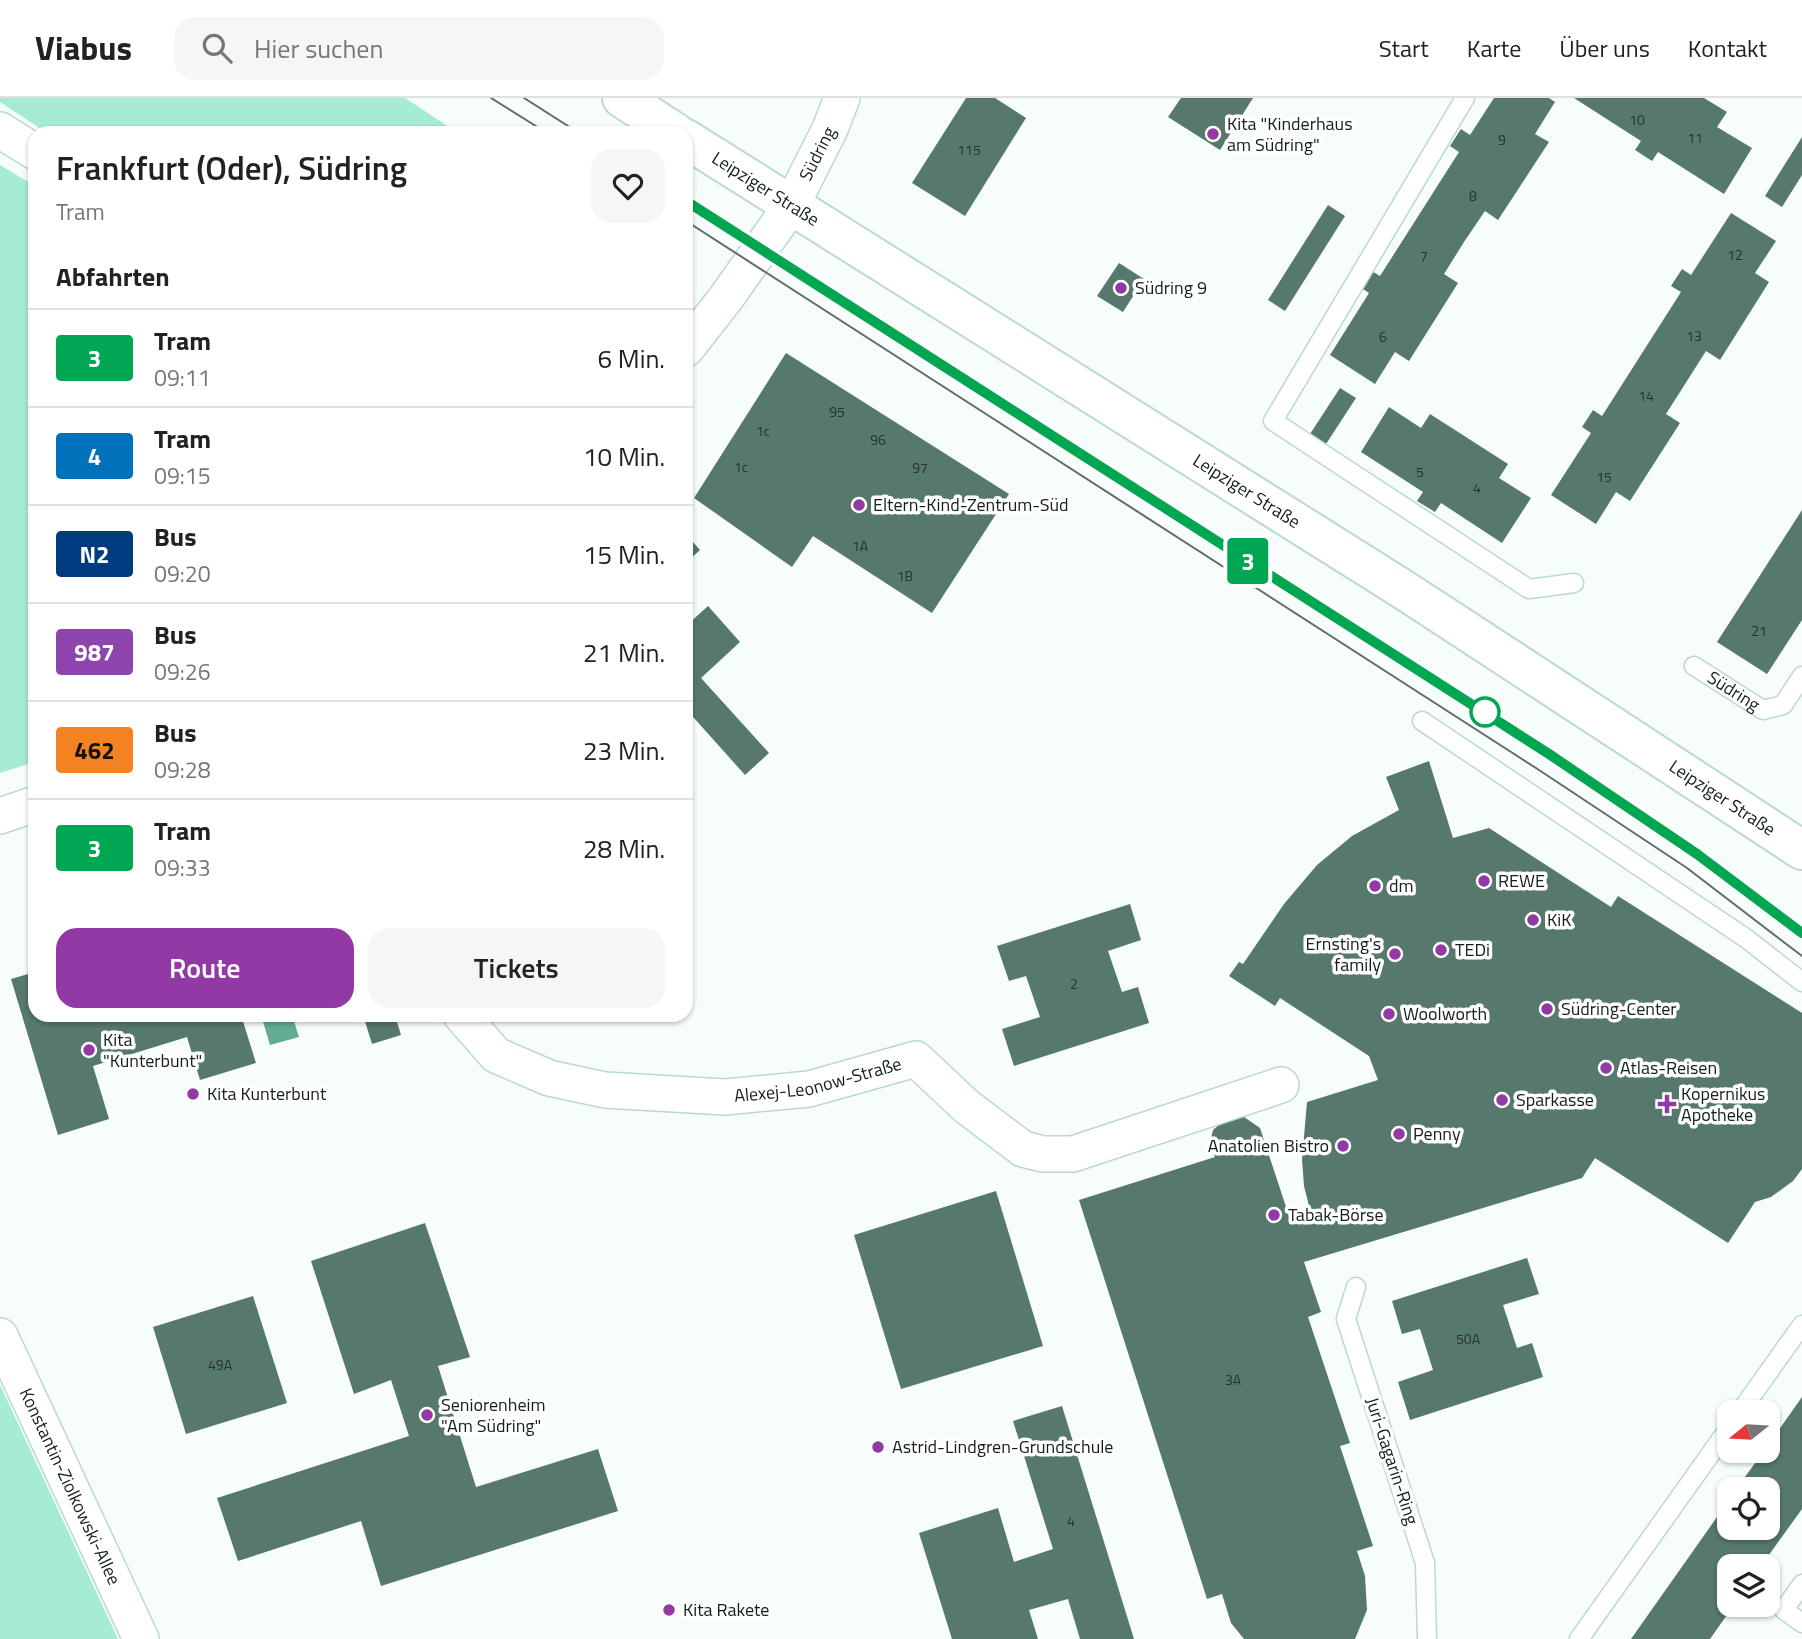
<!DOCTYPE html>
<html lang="de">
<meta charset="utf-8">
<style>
body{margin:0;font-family:"Titillium Web",sans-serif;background:#f6f6f6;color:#222;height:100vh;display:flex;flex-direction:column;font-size:26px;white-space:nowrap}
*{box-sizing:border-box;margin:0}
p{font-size:23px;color:#767676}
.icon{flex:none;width:38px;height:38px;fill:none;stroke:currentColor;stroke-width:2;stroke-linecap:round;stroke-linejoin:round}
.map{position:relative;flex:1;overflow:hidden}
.drawer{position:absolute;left:28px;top:28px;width:665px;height:896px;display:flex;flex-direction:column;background:#fff;border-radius:21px;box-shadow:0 2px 5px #0004}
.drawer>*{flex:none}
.badge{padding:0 14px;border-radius:5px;font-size:24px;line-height:46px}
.needle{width:46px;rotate:252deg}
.fabs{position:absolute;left:1717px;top:1302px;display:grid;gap:14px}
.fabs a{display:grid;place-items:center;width:63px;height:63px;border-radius:14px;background:#fff;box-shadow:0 2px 5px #0004;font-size:35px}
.map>.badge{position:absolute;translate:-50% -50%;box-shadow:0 0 0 4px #fff}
h2{padding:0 28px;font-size:26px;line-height:63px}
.round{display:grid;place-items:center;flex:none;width:74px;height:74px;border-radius:21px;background:#f6f6f6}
.overview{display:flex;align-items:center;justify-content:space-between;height:119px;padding:0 28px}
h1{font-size:33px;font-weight:600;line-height:52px}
.cta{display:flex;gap:14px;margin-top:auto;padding:14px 28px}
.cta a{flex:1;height:80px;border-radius:21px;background:#9239a5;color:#fff;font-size:28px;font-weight:600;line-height:80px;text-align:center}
.cta a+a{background:#f6f6f6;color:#222}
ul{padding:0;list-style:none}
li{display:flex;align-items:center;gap:21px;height:98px;padding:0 28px;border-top:2px solid #e0e0e0}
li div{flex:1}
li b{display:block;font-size:26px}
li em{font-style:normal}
li .badge{min-width:77px;font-weight:700;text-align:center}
header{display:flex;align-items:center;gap:42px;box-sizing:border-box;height:98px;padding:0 35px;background:#fff;border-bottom:2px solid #e0e0e0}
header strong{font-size:33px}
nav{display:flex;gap:38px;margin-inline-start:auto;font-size:24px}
.search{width:490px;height:63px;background:#f6f6f6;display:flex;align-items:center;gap:18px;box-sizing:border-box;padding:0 24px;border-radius:21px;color:#767676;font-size:26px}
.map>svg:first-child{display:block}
.green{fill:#a6ecd2}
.water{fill:#61ad93}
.building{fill:#57786c}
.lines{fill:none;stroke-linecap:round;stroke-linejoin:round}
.service-casing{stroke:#b8dbce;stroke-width:21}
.minor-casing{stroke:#b8dbce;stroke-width:38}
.tertiary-casing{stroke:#b8dbce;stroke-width:42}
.service{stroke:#fff;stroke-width:18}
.minor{stroke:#fff;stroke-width:35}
.tertiary{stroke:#fff;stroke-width:38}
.tram{stroke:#616c68;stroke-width:2}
.line-casing{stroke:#fff;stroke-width:16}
.line{stroke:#00a651;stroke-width:10}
.poi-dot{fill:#9239a5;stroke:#fff;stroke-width:2.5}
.stop-dot{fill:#fff;stroke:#00a651;stroke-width:3.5}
.labels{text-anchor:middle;stroke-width:7;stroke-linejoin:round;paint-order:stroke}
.number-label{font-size:14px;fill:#23352e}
.poi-label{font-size:18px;fill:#121f1a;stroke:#fff;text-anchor:start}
.street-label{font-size:18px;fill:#121f1a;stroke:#fff}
</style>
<header>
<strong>Viabus</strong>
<div class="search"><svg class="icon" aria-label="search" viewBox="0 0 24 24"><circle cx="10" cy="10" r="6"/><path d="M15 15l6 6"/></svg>Hier suchen</div>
<nav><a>Start</a><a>Karte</a><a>Über uns</a><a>Kontakt</a></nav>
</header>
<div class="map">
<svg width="1802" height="1541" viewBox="0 0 1802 1541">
<rect width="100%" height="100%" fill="#f6fdfa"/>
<!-- green -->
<g class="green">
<polygon points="0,0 405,0 458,35 47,35 0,4"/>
<polygon points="0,67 35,88 35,664 0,675"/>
<polygon points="0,1287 118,1541 0,1541"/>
</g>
<!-- water -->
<polygon class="water" points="261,917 292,917 299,939 270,947"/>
<!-- building -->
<g class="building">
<polygon points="966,0 995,0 1026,20 965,118 912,85"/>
<polygon points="1181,0 1253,0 1220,52 1168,19"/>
<polygon points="1494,0 1549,0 1555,4 1535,36 1549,44 1498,122 1485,113 1464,144 1444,176 1458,185 1409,263 1395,254 1375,286 1330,257 1369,195 1360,189 1370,172 1380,178 1459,54 1450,48 1461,31 1470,37"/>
<polygon points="1574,0 1704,0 1727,14 1717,29 1752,50 1724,96 1658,54 1652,63 1635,52 1641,43"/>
<polygon points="1802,39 1802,77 1782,109 1765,98"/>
<polygon points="1328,107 1345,118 1285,213 1268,202"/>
<polygon points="1731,115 1776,143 1755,175 1769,184 1720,262 1706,253 1666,316 1680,325 1630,403 1616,394 1596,426 1551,397 1591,335 1582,329 1593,312 1602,318 1681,194 1671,188 1682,171 1691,177"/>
<polygon points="1119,165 1144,181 1123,214 1097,198"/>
<polygon points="786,255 1009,396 932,515 813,438 792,469 694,400"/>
<polygon points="1340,290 1356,300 1326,346 1310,336"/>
<polygon points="1389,309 1421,330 1430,316 1508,366 1499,380 1531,400 1502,445 1441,405 1435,414 1417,403 1423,394 1361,354"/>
<polygon points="1802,412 1802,522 1767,576 1717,544"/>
<polygon points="686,436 700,452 686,465"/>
<polygon points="708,508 740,544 701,580 769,655 745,677 686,611 686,528"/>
<polygon points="1429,663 1453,740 1489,730 1611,809 1618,798 1802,915 1802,1071 1793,1083 1771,1099 1755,1104 1728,1145 1595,1060 1582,1080 1304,1164 1321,1214 1308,1219 1350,1345 1340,1348 1373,1448 1357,1453 1365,1478 1367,1512 1355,1541 1244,1541 1231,1525 1222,1496 1207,1501 1079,1102 1215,1059 1210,1045 1213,1032 1226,1021 1244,1019 1260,1030 1289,1118 1310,1112 1304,1088 1302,1062 1307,1004 1378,982 1369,958 1280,900 1275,908 1229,878 1239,864 1243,866 1284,806 1317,767 1352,738 1399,712 1386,679"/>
<polygon points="1130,806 1141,842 1108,853 1122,894 1138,889 1149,925 1014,968 1002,931 1040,919 1026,878 1009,883 997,848"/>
<polygon points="35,874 35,917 80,917 80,920 89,917 241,917 256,965 200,982 187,939 93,968 109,1021 58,1037 11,881"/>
<polygon points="363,917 395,917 401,937 372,946"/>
<polygon points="996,1093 1043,1248 901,1291 854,1137"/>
<polygon points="425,1125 470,1259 438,1268 476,1389 598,1351 618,1413 381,1488 361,1423 238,1463 217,1400 409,1338 391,1282 354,1296 311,1163"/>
<polygon points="1527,1160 1539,1196 1503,1207 1517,1250 1532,1245 1543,1279 1410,1322 1398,1284 1433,1272 1420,1231 1402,1236 1392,1203"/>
<polygon points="253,1198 287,1305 186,1336 153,1229"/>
<polygon points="1802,1299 1802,1411 1761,1468 1729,1468 1729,1507 1734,1507 1710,1541 1631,1541 1729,1402 1729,1430 1768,1430 1768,1391 1736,1391 1764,1353 1768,1353 1768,1347"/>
<polygon points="1062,1308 1134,1541 1080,1541 1068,1501 1029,1512 1038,1541 952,1541 919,1435 998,1410 1014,1464 1053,1451 1013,1323"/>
</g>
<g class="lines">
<defs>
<g id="service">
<polyline points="1465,0 1273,323 1529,491 1574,485"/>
<path id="s1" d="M1694 568 1763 612 1783 607 1802 578"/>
<polyline points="1422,623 1747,841 1802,884"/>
<polyline points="1356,1189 1346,1221 1425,1465 1427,1541"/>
<polyline points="1740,1314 1802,1227"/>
<polyline points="1802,1486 1784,1512 1802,1525"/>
<polyline points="1579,1541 1729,1330"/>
</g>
<g id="minor">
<polyline points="0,32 35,54"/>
<path id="s2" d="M686 251 726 200 791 108 830 31 842 0"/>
<polyline points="0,718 35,706"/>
<path id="s3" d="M461 917 496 957 549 980 605 992 725 999 809 991 916 961 966 1008 1023 1051 1043 1056H1073L1281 987"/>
<path id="s4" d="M0 1238 141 1541"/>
</g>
<g id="tertiary">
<polyline points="622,0 676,35"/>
<path id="s5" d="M686 41 1404 492 1802 752"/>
</g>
</defs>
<!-- service casing -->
<use href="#service" class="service-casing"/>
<!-- minor casing -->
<use href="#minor" class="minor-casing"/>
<!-- tertiary casing -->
<use href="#tertiary" class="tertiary-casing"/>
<!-- service -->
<use href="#service" class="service"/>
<!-- minor -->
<use href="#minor" class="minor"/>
<!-- tertiary -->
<use href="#tertiary" class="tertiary"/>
<!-- tram -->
<g class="tram">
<polyline points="491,0 547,35"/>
<polyline points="524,0 579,35"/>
<polyline points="686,103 1549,656 1697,756 1802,835"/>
<polyline points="686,123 1539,672 1687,770 1802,858"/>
</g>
</g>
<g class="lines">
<defs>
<polyline id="line" points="686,103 1549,656 1697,756 1802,835"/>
</defs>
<!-- line casing -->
<use href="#line" class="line-casing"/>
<!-- line -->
<use href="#line" class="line"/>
</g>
<!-- markers -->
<g class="poi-dot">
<circle cx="1213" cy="36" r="7"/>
<circle cx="1121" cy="190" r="7"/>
<circle cx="859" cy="407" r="7"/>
<circle cx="1484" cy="783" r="7"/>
<circle cx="1375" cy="788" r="7"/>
<circle cx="1533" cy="822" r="7"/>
<circle cx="1441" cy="852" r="7"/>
<circle cx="1395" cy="856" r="7"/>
<circle cx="1547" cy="911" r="7"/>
<circle cx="1389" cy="916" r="7"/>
<circle cx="89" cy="952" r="7"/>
<circle cx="1606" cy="970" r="7"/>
<circle cx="193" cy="996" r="7"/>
<circle cx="1502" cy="1002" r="7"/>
<path d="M1663.5 995.5h7v7h7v7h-7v7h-7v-7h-7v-7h7z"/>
<circle cx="1399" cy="1036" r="7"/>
<circle cx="1343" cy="1048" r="7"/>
<circle cx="1274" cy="1117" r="7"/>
<circle cx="427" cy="1317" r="7"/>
<circle cx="878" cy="1349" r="7"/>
<circle cx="669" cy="1512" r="7"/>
</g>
<circle class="stop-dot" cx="1485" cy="614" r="14"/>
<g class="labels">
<!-- number labels -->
<g class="number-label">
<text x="1637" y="27">10</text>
<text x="1695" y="45">11</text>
<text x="1502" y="47">9</text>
<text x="969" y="57">115</text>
<text x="1473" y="103">8</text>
<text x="1735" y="162">12</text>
<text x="1424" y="163">7</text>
<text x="1694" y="243">13</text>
<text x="1383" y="244">6</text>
<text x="1646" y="303">14</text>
<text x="837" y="319">95</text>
<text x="763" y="338">1c</text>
<text x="878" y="347">96</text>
<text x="741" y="374">1c</text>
<text x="920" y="375">97</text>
<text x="1420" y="379">5</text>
<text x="1604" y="384">15</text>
<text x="1477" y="395">4</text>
<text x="860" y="453">1A</text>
<text x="905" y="483">1B</text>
<text x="1759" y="538">21</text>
<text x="1074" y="891">2</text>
<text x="1468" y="1246">50A</text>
<text x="220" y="1272">49A</text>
<text x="1233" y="1287">3A</text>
<text x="1071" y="1428">4</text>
</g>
<!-- poi labels -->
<g class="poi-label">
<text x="1227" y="32">Kita "Kinderhaus<tspan x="1227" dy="21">am Südring"</tspan></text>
<text x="1135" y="196">Südring 9</text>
<text x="873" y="413">Eltern-Kind-Zentrum-Süd</text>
<text x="1498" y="789">REWE</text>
<text x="1389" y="794">dm</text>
<text x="1547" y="828">KiK</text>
<text x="1381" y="852" text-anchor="end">Ernsting's<tspan x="1381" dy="21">family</tspan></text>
<text x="1455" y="858">TEDi</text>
<text x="1561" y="917">Südring-Center</text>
<text x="1403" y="922">Woolworth</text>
<text x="103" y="948">Kita<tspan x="103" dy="21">"Kunterbunt"</tspan></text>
<text x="1620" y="976">Atlas-Reisen</text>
<text x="207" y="1002">Kita Kunterbunt</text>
<text x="1681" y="1002">Kopernikus<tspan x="1681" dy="21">Apotheke</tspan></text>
<text x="1516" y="1008">Sparkasse</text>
<text x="1413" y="1042">Penny</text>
<text x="1329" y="1054" text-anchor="end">Anatolien Bistro</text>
<text x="1288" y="1123">Tabak-Börse</text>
<text x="441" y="1313">Seniorenheim<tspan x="441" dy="21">"Am Südring"</tspan></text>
<text x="892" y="1355">Astrid-Lindgren-Grundschule</text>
<text x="683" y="1518">Kita Rakete</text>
</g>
<!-- street labels -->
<g class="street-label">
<text dy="6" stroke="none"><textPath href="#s2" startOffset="236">Südring</textPath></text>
<text dy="6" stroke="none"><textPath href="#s5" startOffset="94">Leipziger Straße</textPath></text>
<text dy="6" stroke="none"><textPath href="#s5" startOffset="662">Leipziger Straße</textPath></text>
<text dy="6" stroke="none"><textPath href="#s1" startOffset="47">Südring</textPath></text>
<text dy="6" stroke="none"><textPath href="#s5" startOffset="1228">Leipziger Straße</textPath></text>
<text dy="6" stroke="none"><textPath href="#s3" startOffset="383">Alexej-Leonow-Straße</textPath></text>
<text transform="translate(1392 1363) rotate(72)" y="6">Juri-Gagarin-Ring</text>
<text dy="6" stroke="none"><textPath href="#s4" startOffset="166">Konstantin-Ziolkowski-Allee</textPath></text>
</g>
</g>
</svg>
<div class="fabs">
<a><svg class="needle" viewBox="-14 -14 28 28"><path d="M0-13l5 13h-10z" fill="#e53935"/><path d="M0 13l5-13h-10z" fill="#767676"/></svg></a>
<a><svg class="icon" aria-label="locate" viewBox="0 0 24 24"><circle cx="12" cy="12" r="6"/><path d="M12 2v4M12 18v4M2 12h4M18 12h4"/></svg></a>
<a><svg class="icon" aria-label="layers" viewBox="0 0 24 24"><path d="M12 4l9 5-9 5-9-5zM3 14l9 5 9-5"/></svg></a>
</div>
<b class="badge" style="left:1248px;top:463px;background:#00a651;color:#fff">3</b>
<section class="drawer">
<div class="overview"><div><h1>Frankfurt (Oder), Südring</h1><p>Tram</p></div><a class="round"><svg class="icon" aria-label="heart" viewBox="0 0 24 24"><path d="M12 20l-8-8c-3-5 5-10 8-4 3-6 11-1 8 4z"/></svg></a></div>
<h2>Abfahrten</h2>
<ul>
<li><span class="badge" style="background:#00a651;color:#fff">3</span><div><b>Tram</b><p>09:11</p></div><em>6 Min.</em></li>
<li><span class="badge" style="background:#0072bc;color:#fff">4</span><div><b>Tram</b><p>09:15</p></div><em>10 Min.</em></li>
<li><span class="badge" style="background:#003b80;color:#fff">N2</span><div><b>Bus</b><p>09:20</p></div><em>15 Min.</em></li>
<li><span class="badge" style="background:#8e44ad;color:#fff">987</span><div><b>Bus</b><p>09:26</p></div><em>21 Min.</em></li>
<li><span class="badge" style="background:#f58220;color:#111">462</span><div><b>Bus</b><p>09:28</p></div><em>23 Min.</em></li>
<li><span class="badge" style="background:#00a651;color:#fff">3</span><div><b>Tram</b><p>09:33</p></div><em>28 Min.</em></li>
</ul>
<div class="cta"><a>Route</a><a>Tickets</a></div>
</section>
</div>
